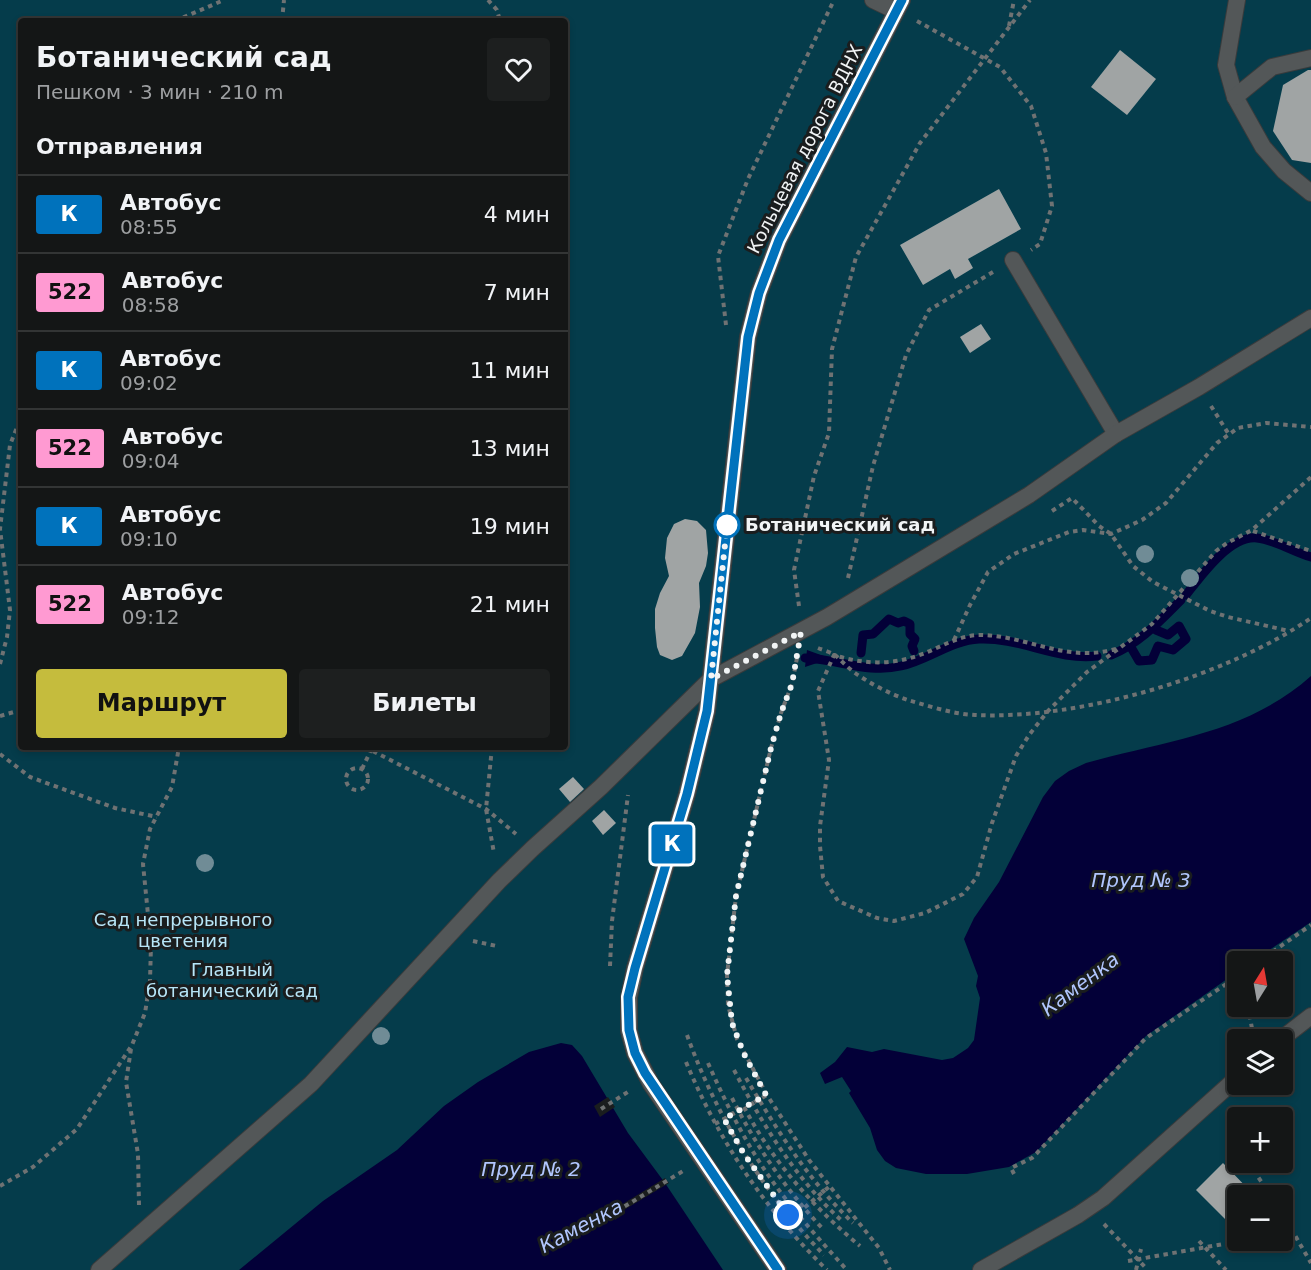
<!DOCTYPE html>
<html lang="ru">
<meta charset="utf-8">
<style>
body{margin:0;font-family:"DejaVu Sans",sans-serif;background:#1d1f1f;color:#f1f3f6;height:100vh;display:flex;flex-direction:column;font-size:22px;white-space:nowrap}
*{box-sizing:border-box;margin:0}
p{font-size:20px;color:#9d9fa1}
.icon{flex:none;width:33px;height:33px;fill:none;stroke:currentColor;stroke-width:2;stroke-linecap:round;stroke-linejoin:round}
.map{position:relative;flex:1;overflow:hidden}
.sheet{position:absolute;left:18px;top:18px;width:550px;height:732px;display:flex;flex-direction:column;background:#141616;border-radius:6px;box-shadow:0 3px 9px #0003,0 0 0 2px #333535}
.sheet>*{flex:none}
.badge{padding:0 12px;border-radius:4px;font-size:21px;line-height:39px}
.needle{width:39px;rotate:11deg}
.fabs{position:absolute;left:1227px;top:951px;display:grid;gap:12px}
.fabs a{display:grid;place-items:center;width:66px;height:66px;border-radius:6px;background:#141616;box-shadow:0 3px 9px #0003,0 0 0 2px #333535;font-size:30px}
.you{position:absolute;width:30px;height:30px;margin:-15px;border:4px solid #fff;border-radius:50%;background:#1a73e8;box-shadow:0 0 0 9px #1a73e833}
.map>.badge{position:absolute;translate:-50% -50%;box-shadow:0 0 0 3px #fff}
h2{padding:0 18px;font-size:22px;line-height:54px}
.round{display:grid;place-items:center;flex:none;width:63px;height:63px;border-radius:6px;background:#1d1f1f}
.headline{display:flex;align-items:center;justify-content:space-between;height:102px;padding:0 18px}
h1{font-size:28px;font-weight:600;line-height:45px}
.action{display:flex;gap:12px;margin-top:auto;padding:12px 18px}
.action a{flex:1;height:69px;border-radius:6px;background:#c5bc3d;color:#111;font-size:24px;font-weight:600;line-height:69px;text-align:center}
.action a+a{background:#1d1f1f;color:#f1f3f6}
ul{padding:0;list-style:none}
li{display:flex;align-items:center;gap:18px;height:78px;padding:0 18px;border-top:2px solid #333535}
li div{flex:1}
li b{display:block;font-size:22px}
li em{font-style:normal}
li .badge{min-width:66px;font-weight:700;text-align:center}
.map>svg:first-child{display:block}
.green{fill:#053c4b;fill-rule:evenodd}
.water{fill:#030038}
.pier{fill:#1a1d1e}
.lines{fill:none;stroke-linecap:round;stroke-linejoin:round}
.stream{stroke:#030038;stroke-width:9}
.building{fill:#a0a4a4}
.service-casing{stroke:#393b3c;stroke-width:18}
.minor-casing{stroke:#393b3c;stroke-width:18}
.path{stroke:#6f7273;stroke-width:4;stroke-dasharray:4.5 4.5;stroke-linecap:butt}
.service{stroke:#535758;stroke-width:16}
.minor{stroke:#535758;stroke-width:16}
.tree{fill:#708c96}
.line-casing{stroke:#fff;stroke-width:14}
.line{stroke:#0072bc;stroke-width:9}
.walk{stroke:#f1f4f5;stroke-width:6;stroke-dasharray:0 10.8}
.stop-dot{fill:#fff;stroke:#0072bc;stroke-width:3}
.labels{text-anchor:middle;stroke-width:6;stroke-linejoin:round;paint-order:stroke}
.street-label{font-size:18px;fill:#f1f4f5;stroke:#1a1d1e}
.stop-label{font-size:18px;font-weight:bold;fill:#f1f4f5;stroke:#1a1d1e;text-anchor:start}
.park-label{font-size:18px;fill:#b7e6f8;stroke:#1a1d1e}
.water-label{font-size:20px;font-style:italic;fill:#b1c6fd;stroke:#1a1d1e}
</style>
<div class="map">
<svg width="1311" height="1270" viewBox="0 0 1311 1270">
<rect width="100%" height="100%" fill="#1a1d1e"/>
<!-- green -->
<path class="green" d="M0 0H1311V1270H0ZM21 21H566V747H21ZM1238 962H1282V1006H1238ZM1238 1040H1282V1084H1238ZM1238 1118H1282V1162H1238ZM1238 1196H1282V1240H1238Z"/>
<!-- water -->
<g class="water">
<polygon points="807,650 829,658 827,661 823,661 805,667"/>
<path d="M1311 676V922L1253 961 1238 962 1237 972 1146 1036 1036 1152 1009 1167 967 1174H926L896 1168 885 1161 877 1150 870 1128 849 1093 851 1091 842 1077 825 1084 820 1073 835 1062 847 1047 872 1052 884 1049 942 1060 953 1058 968 1048 974 1040 980 998 976 986 978 976 964 939 974 918 999 882 1043 797 1055 781 1069 771 1086 763C1167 740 1246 734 1311 676Z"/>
<polygon points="561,1043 572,1045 582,1056 628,1133 665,1183 723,1270 239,1270 323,1201 397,1150 444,1106 478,1082 529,1052"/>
</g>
<!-- pier -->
<g class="pier">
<polygon points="608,1097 615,1107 600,1117 594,1106"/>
<polygon points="665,1178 669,1183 624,1210 625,1213 615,1220 608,1208 619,1201 621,1205"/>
</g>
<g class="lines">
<!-- stream -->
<g class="stream">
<path d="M1186 595C1201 576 1230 535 1257 538 1275 540 1293 552 1311 557"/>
<polyline points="1132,649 1139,661 1152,660 1158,646 1173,650 1186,639 1179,626 1168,635 1156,630"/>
<polyline points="861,653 863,635 873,634 889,619 898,623 904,621 910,624 910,634 915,639 912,646 914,651"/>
<path d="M1111 655C1139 644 1160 621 1181 600"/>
<path d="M805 658C838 659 868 674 901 666 928 660 952 640 979 639 1020 637 1057 661 1097 656"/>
</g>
</g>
<!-- building -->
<g class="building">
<polygon points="1120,50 1156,79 1127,115 1091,87"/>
<polygon points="1308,70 1311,70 1311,163 1292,160 1273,131 1283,85"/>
<polygon points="999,189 1021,229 968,259 973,268 955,279 950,269 923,285 900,245"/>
<polygon points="981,324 991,339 970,353 960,337"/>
<polygon points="685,519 697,521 706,530 708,553 706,566 699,583 700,607 695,633 682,656 672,660 660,655 657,647 655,628 655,609 660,593 669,576 665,558 667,538 674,524"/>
<polygon points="573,777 584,789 570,802 559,789"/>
<polygon points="604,810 616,823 603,835 592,821"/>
<polygon points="1223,1163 1255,1196 1238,1196 1238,1232 1196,1190"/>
</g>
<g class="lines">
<defs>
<g id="service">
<polyline points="873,0 896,11"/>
<polyline points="1237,0 1226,65 1235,97 1263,147 1284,171 1311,193"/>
<polyline points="1235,97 1272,67 1311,58"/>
<polyline points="1013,260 1116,434"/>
<polyline points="1280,1040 1311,1016"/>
<polyline points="99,1270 311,1084 499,881 533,848 601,787 711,679 827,617 1029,495 1116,434 1199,387 1311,318"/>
<polyline points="981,1270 1078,1215 1103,1198 1238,1077"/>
</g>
<polyline id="minor" points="778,1270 651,1084 635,1053 629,1031 629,997 635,968 687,794 707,711 748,337 759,293 779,240 902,0"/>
</defs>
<!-- service casing -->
<use href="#service" class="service-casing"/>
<!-- minor casing -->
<use href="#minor" class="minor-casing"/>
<!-- path -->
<g class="path">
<polyline points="488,0 497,10 500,21"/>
<polyline points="175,21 224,0"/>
<polyline points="282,21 284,0"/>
<polyline points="917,21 1000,67 1031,106 1046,153 1052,206 1040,244 1031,250"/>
<polyline points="1009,26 1014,0"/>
<polyline points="726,325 718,256 748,179 834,0"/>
<polyline points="1211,406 1228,433"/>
<polyline points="1052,511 1072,498 1099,526 1111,534 1133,566 1153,582 1210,611 1228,617 1289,631"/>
<polyline points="1253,531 1311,551"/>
<polyline points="848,578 873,466 906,355 929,310 993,272"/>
<polyline points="799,606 794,570 814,476 829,433 832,349 856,257 920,143 1030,0"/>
<polyline points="954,640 970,605 988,572 1014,554 1069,532 1083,530 1111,534 1142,520 1166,503 1217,443 1238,428 1266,423 1311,427"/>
<path d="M818 648C823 650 830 652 835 655 842 661 848 668 855 673 871 684 890 694 908 700 929 706 952 714 975 715 1079 720 1225 677 1311 618"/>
<path d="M1116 649C1107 651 1098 653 1089 653 1052 654 1017 635 980 635 963 635 948 643 932 650 900 665 868 666 834 655L818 691 829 760 820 826V846L823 877 838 901 877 918 894 921 925 913 963 894 977 877 992 823 1016 756 1029 735 1048 711 1087 672 1152 624 1216 551 1227 543 1252 530 1311 477"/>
<polyline points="797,658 792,684 781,713 771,748 736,896 727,975 728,1005 737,1039 767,1095 809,1160 879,1248 890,1270"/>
<polyline points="0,664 7,637 10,610 0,529 10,445 21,417"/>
<polyline points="0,716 21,710"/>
<polyline points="365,747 486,809 516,834"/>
<polyline points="492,747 486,809 494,853"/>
<polyline points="0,754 30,777 115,808 157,817"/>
<circle cx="357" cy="779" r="11"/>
<polyline points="362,769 371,750"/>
<polyline points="473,941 497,946"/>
<polyline points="1258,962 1311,925"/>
<polyline points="610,966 612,921 628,795"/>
<polyline points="1248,1006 1254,1040"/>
<path d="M687 1035C717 1118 763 1192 824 1255"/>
<polyline points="131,1049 126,1082 138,1154 139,1205"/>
<path d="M686 1062C720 1143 764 1208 827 1270"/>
<path d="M708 1063C724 1099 742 1136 764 1169 788 1205 817 1237 846 1269"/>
<path d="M734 1070C763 1125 795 1178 842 1221"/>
<path d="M746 1078C777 1130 809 1181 853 1223"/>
<path d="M732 1098C756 1146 786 1190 823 1229"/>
<path d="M744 1107C773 1162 813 1207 860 1246"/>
<polyline points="601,1109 631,1090"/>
<polyline points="715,1124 767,1095"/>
<polyline points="1254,1162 1252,1168 1271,1196"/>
<polyline points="1014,1174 1011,1168 1032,1158 1037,1153 1146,1038 1238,976"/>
<polyline points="0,1186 33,1167 77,1129 132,1045 145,1013 150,981 151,945 143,864 150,829 172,787 179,747"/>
<polyline points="617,1211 683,1171"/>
<polyline points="1282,1213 1311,1263"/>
<polyline points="1104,1224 1145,1267"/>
<polyline points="784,1225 830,1186"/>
<polyline points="1199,1241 1226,1270"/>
<polyline points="1128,1261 1235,1242"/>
<polyline points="1136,1270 1141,1249"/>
</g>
<!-- service -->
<use href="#service" class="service"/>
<!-- minor -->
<use href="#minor" class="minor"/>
</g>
<!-- trees -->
<g class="tree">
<circle cx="1145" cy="554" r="9"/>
<circle cx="1190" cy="578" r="9"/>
<circle cx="205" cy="863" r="9"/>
<circle cx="381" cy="1036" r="9"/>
</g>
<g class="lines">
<defs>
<polyline id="line" points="778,1270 645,1073 635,1053 629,1030 628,997 635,968 687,794 707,711 748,337 759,293 779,240 902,0"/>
</defs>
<!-- line casing -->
<use href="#line" class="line-casing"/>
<!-- line -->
<use href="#line" class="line"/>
<!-- walk -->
<polyline class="walk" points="727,525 711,679 801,632 792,684 781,713 771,748 736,896 727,975 732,1023 744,1054 766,1095 724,1119 744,1154 788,1215"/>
</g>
<!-- markers -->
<circle class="stop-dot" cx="727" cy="525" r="12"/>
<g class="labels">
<!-- street labels -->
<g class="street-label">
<text transform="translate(805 149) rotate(-63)" y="6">Кольцевая дорога ВДНХ</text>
</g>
<!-- stop labels -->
<g class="stop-label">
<text x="745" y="531">Ботанический сад</text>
</g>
<!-- park labels -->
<g class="park-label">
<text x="183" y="926">Сад непрерывного<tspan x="183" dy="21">цветения</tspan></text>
<text x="232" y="976">Главный<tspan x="232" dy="21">ботанический сад</tspan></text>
</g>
<!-- water labels -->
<g class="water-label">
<text x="1141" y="887">Пруд № 3</text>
<text transform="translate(1080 984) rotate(-37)" y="7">Каменка</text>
<text x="531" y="1176">Пруд № 2</text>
<text transform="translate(581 1226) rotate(-28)" y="7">Каменка</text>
</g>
</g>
</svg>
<div class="fabs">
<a><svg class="needle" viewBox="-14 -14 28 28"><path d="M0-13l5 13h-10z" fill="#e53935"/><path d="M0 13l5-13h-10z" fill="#9d9fa1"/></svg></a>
<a><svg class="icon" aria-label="layers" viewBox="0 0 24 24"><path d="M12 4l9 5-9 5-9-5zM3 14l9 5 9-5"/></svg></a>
<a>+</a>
<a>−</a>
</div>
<div class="you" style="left:788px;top:1215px"></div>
<b class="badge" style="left:672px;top:844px;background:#0072bc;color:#fff">К</b>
<section class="sheet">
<div class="headline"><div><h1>Ботанический сад</h1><p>Пешком · 3 мин · 210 m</p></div><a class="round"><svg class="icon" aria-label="heart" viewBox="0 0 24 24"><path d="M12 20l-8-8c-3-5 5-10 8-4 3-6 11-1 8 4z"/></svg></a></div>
<h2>Отправления</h2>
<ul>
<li><span class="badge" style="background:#0072bc;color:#fff">К</span><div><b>Автобус</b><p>08:55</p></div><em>4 мин</em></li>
<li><span class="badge" style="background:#ff9ad2;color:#111">522</span><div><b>Автобус</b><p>08:58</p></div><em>7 мин</em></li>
<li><span class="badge" style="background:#0072bc;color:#fff">К</span><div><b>Автобус</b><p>09:02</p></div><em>11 мин</em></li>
<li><span class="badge" style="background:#ff9ad2;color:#111">522</span><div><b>Автобус</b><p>09:04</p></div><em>13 мин</em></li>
<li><span class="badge" style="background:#0072bc;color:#fff">К</span><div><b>Автобус</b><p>09:10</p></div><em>19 мин</em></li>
<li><span class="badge" style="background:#ff9ad2;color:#111">522</span><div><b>Автобус</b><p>09:12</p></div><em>21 мин</em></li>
</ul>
<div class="action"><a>Маршрут</a><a>Билеты</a></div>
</section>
</div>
